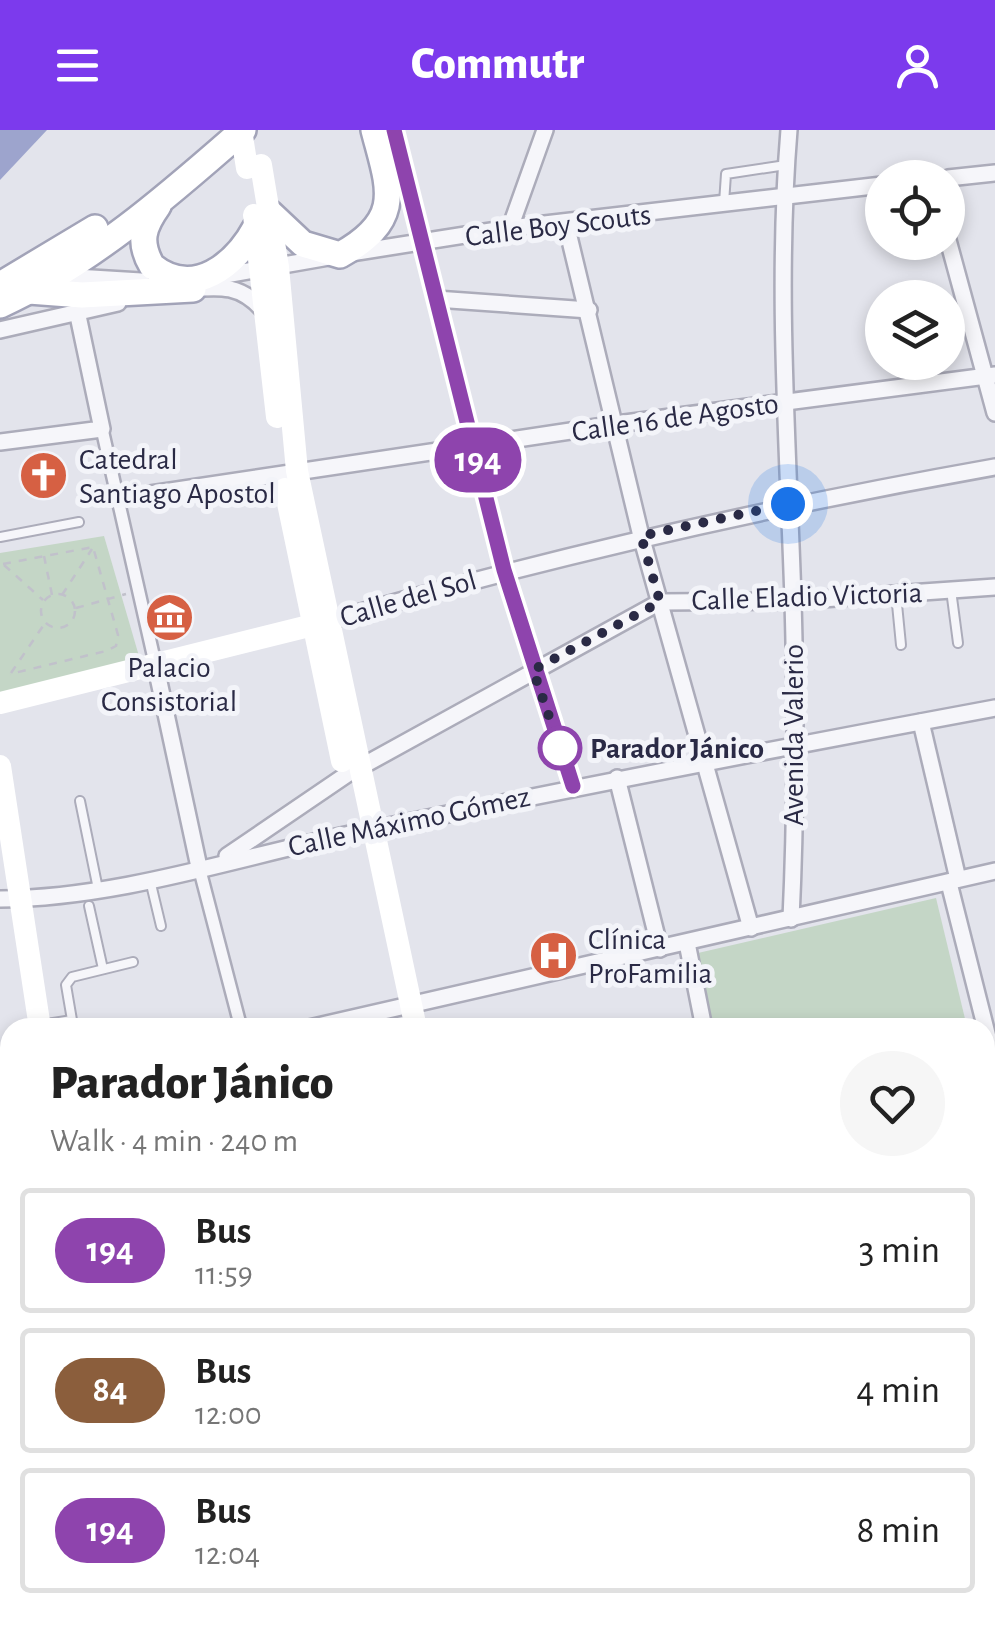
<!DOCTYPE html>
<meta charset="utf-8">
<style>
body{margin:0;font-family:"Alegreya Sans",sans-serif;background:#f6f6f6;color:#222;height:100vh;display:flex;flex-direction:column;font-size:38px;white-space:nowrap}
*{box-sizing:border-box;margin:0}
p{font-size:32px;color:#767676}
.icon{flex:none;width:55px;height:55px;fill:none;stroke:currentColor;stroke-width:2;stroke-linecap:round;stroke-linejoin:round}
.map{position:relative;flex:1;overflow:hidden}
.side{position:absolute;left:0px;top:888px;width:995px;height:612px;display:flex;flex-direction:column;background:#fff;border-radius:30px 30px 0 0;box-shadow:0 5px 15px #0003}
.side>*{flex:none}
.badge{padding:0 20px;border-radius:32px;font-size:35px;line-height:65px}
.tools{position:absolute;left:865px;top:30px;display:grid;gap:20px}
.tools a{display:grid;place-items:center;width:100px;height:100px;border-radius:50%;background:#fff;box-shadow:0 5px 15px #0003;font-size:50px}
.you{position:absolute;width:50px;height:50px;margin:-25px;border:8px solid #fff;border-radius:50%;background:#1a73e8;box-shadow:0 0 0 15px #1a73e833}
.map>.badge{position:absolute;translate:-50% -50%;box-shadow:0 0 0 5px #fff}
.round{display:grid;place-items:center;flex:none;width:105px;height:105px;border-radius:52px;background:#f6f6f6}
.head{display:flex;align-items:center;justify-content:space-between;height:170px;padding:0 50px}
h1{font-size:48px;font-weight:800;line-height:75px}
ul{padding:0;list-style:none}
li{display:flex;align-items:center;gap:30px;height:125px;margin:0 20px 15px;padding:0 30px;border:5px solid #e0e0e0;border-radius:10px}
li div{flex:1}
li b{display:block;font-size:38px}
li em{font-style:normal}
li .badge{min-width:110px;font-weight:700;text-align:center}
header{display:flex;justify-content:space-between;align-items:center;height:130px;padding:0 50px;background:#7c3aed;color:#fff;font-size:45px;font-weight:800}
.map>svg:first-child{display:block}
.green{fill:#c4d6c6}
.water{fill:#9da4cd}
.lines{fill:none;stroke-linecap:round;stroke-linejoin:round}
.service-casing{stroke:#acacba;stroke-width:12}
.pedestrian-casing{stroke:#acacba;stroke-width:16}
.minor-casing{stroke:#acacba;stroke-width:20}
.primary-casing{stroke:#a2a3b8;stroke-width:30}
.path{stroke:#c1c1cb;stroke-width:2.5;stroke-dasharray:8 8;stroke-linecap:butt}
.service{stroke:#f6f6fa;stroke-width:8}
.pedestrian{stroke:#f6f6fa;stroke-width:11}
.minor{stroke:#f6f6fa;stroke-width:15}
.secondary{stroke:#fff;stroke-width:22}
.primary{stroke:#fff;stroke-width:25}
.rail-casing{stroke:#7c7d97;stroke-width:8}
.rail{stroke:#f3f4f9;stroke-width:4;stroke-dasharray:11;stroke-linecap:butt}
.secondary-bridge{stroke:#fff;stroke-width:22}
.line-casing{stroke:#fff;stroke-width:22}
.line{stroke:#8e44ad;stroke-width:15}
.walk{stroke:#2a2a45;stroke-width:10;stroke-dasharray:0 18}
.stop-dot{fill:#fff;stroke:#8e44ad;stroke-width:5}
.labels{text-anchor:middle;stroke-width:10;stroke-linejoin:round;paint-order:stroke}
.street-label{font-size:30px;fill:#2a2a45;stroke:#f3f4f9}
.poi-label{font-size:30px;fill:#2a2a45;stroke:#f3f4f9;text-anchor:start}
.stop-label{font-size:30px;font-weight:bold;fill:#2a2a45;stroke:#f3f4f9;text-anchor:start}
</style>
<header><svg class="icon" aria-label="menu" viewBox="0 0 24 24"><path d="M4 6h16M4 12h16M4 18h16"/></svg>Commutr<svg class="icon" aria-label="person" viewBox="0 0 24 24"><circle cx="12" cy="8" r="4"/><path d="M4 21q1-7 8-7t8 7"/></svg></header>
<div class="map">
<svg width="995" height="1499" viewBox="0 0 995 1499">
<rect width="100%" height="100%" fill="#e3e4ec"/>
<!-- green -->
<g class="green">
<polygon points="104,406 141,533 0,565 0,423"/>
<polygon points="936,768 967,897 712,897 698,823"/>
</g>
<!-- water -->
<polygon class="water" points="0,0 47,0 0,50"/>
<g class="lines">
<defs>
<g id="service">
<polyline points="724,73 726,44 786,35"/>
<polyline points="0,407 79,392"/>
<polyline points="951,460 958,513"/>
<polyline points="896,464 901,515"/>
<polyline points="80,671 98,759"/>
<polyline points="150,750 161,796"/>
<polyline points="89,776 103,839"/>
<polyline points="40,895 72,890 66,855 72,847 133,832"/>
<polyline points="995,1194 988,1200 995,1222"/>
</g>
<g id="pedestrian">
<polyline points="102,299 155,533"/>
<polyline points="199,737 241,898"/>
</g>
<g id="minor">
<polyline points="394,0 504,440 573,656"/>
<path d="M789 0C776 157 788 314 793 470 796 577 796 683 791 789"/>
<polyline points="948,48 995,43"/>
<polyline points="566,94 641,406 751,798"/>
<polyline points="510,98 545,0"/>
<polyline points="948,110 995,283"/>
<polyline points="351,123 510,98 882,55"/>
<polyline points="59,146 141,151"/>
<polyline points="214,147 329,127"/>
<path d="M190 159C221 156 241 155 263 180"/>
<polyline points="436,169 589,180"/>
<polyline points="0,200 118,173"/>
<polyline points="0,312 102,299 77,181"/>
<polyline points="117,369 617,294 995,245"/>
<path d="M329 491C549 427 769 377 995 337"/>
<polyline points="155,533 199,737"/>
<polyline points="921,592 958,749"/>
<polyline points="617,648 660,819"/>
<polyline points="227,726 346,645 660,472 793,471 995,457"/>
<polyline points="949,753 995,935"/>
<path d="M0 769C123 768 244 725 364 701 574 658 784 617 995 578"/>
<polyline points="687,813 704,898"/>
<polyline points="309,898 995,741"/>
<polyline points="0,928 10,929"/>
<polyline points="0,970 10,967"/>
<polyline points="985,971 995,969"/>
<polyline points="985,1116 995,1114"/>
<polyline points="0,1166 10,1164"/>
<polyline points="0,1331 10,1330"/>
<polyline points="631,1490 632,1499"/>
<polyline points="661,1490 661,1499"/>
<polyline points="920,1499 921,1490"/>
</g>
<g id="primary">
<path d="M158 76C143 97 138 112 152 136 194 170 236 134 256 97"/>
<path d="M270 83 303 114 340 125C405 89 389 58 374 0"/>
<polyline points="0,155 95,98"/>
<polyline points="29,161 82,165 193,159"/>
<path d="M0 175C90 134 169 65 243 0"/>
<polyline points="985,1285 995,1282"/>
<polyline points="985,1332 995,1330"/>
<polyline points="0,1454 10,1454"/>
<polyline points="0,1473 10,1472"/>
<polyline points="133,1490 135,1499"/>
<polyline points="592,1490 603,1499"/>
<polyline points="208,1499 213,1490"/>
</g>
</defs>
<!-- service casing -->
<use href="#service" class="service-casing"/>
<!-- pedestrian casing -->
<use href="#pedestrian" class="pedestrian-casing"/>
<!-- minor casing -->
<use href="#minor" class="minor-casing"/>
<!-- primary casing -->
<use href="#primary" class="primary-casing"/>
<!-- path -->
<g class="path">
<polyline points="44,426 52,465"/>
<polyline points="3,434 93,417 118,505 116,516 106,521 10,544"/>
<polyline points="4,435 43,470"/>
<circle cx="58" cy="481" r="17"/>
<polyline points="62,465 92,419"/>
<polyline points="76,478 126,464"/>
<polyline points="11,543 45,493"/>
<polyline points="680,1498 680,1499"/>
</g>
<!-- service -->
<use href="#service" class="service"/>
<!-- pedestrian -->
<use href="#pedestrian" class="pedestrian"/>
<!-- minor -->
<use href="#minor" class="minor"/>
<!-- secondary -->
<g class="secondary">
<polyline points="261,35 278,137 297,341 416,898"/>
<polyline points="254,85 277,287"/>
<polyline points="285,359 342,631"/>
<polyline points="0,573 325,492"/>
<polyline points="0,636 40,898"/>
<polyline points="706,1490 720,1499"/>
<polyline points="754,1490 769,1499"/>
</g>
<!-- primary -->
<use href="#primary" class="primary"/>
<defs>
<g id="rail">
<polyline points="0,1458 10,1458"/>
<polyline points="108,1490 129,1499"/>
<polyline points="131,1490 153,1499"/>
</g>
</defs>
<!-- rail casing -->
<use href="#rail" class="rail-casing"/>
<!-- rail -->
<use href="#rail" class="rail"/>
<!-- secondary-bridge -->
<polyline class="secondary-bridge" points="241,0 247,38"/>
</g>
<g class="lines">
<defs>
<polyline id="line" points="394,0 504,440 573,656"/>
</defs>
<!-- line casing -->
<use href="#line" class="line-casing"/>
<!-- line -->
<use href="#line" class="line"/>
<!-- walk -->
<polyline class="walk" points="560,618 563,627 533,540 660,472 641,406 788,374"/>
</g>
<!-- icons -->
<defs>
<symbol id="church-disc" viewBox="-11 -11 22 22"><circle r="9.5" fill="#d66043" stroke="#f3f4f9"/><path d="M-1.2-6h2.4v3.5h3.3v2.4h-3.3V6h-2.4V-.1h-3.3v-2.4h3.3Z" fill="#fff"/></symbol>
<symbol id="museum-disc" viewBox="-11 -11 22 22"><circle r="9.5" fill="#d66043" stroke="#f3f4f9"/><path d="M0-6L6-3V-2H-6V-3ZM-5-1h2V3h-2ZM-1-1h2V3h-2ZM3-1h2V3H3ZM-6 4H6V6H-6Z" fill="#fff"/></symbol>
<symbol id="hospital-disc" viewBox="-11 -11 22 22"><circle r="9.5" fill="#d66043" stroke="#f3f4f9"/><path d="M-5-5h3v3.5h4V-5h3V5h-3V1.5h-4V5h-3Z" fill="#fff"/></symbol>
</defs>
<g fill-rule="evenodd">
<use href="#church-disc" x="16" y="318" width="55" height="55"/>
<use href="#museum-disc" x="142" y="460" width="55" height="55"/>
<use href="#hospital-disc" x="526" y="798" width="55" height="55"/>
</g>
<!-- markers -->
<circle class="stop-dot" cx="560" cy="618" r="20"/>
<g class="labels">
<!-- street labels -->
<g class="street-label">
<text transform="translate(558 95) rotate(-7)" y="10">Calle Boy Scouts</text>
<text transform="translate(675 287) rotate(-8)" y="10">Calle 16 de Agosto</text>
<text transform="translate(807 466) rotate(-2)" y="10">Calle Eladio Victoria</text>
<text transform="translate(408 468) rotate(-16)" y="10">Calle del Sol</text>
<text transform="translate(793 605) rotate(-90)" y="10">Avenida Valerio</text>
<text transform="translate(409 691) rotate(-12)" y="10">Calle Máximo Gómez</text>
</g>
<!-- poi labels -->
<g class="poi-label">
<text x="79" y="339">Catedral<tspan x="79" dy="34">Santiago Apostol</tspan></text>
<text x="169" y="547" text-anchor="middle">Palacio<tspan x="169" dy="34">Consistorial</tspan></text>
<text x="588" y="819">Clínica<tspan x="588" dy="34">ProFamilia</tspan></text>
</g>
<!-- stop labels -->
<g class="stop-label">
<text x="590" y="628">Parador Jánico</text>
</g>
</g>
</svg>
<div class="tools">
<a><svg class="icon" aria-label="locate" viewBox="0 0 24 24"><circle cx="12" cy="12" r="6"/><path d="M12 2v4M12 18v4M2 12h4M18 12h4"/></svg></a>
<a><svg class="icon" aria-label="layers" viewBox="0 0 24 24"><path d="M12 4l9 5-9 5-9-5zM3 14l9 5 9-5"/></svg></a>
</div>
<div class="you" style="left:788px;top:374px"></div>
<b class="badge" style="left:478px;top:330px;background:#8e44ad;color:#fff">194</b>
<section class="side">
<div class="head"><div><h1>Parador Jánico</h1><p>Walk · 4 min · 240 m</p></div><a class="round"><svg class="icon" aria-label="heart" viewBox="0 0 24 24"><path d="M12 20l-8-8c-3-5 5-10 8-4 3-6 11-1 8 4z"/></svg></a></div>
<ul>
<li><span class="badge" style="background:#8e44ad;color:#fff">194</span><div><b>Bus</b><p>11:59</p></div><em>3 min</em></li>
<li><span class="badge" style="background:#8b5e3c;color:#fff">84</span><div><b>Bus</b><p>12:00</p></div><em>4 min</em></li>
<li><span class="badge" style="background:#8e44ad;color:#fff">194</span><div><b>Bus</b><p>12:04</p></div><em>8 min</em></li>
</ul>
</section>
</div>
